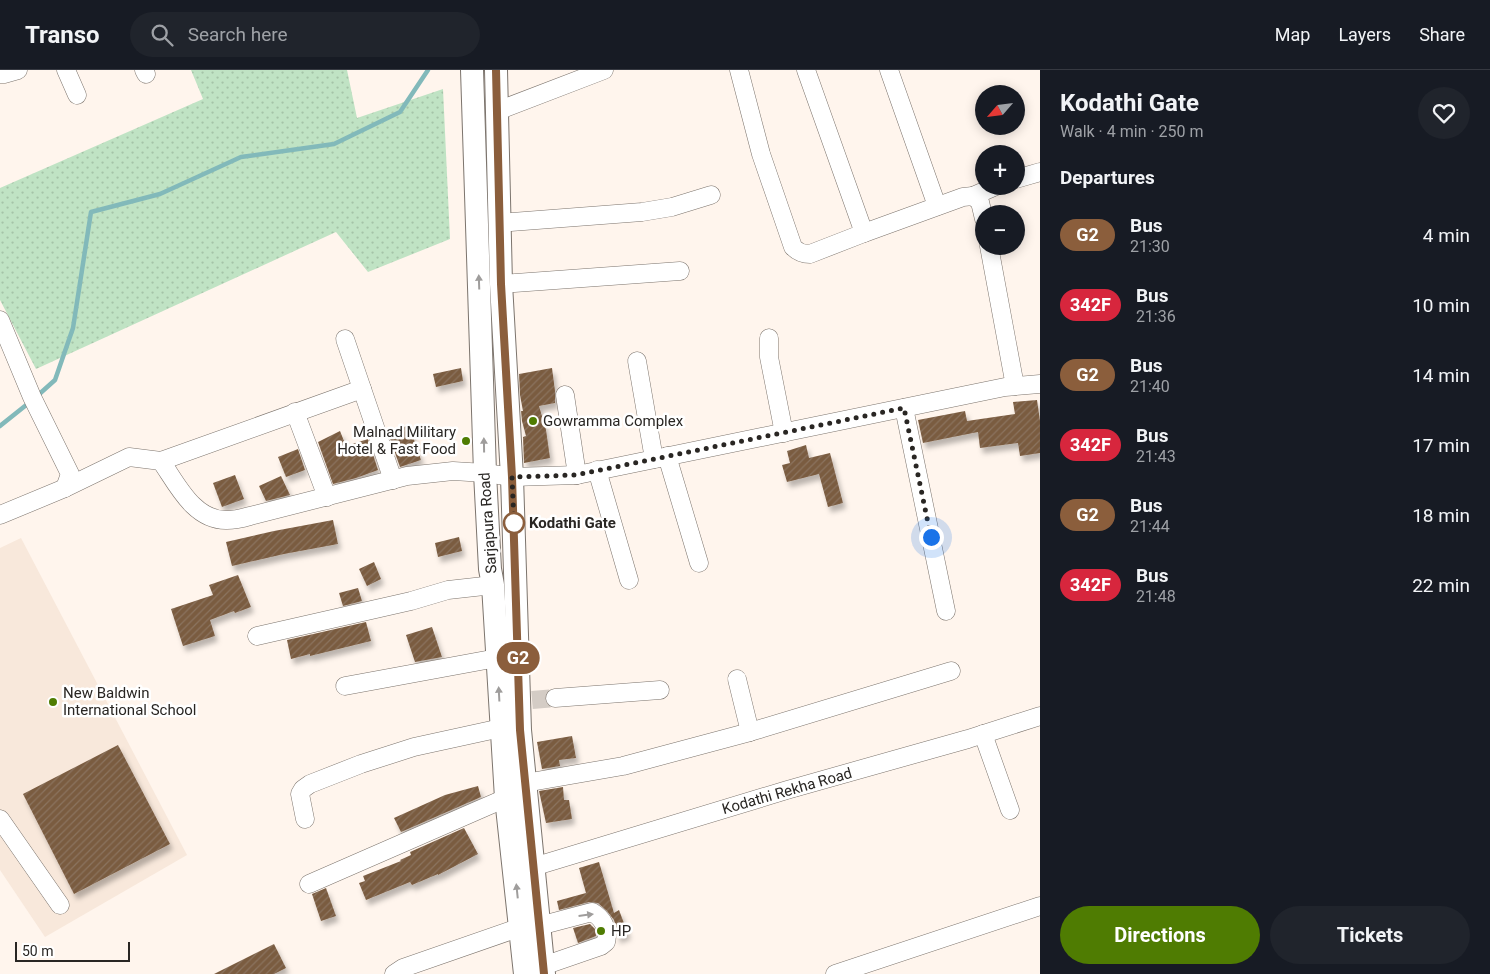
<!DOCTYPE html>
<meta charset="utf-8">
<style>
body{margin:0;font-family:Roboto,sans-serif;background:#20242c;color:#f1f3f6;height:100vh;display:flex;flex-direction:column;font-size:19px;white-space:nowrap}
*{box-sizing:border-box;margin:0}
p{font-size:16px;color:#9ea1a6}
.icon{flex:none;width:28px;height:28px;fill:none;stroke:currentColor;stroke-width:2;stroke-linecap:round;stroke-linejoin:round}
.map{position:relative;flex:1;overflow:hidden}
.panel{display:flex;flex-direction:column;background:#171b24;width:450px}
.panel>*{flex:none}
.badge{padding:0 10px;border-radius:16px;font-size:18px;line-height:32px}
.needle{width:32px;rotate:242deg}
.controls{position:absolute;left:975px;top:15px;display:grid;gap:10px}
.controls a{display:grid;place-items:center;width:50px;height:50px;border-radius:50%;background:#171b24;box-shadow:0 2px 12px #0003;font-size:25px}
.scale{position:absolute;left:15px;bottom:12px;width:115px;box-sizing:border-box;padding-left:5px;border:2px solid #292623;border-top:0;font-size:14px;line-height:18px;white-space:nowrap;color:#292623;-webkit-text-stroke:4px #fff;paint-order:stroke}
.you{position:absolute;width:25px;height:25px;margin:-12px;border:4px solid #fff;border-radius:50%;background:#1a73e8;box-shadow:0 0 0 8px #1a73e833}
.map>.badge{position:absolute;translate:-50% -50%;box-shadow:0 0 0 2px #fff}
h2{padding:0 20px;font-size:19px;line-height:45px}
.round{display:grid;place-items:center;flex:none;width:52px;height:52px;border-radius:26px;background:#20242c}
.overview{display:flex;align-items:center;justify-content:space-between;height:85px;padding:0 20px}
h1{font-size:24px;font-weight:700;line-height:38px}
.action{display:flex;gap:10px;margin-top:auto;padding:10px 20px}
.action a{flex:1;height:58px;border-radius:30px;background:#4f7c02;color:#fff;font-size:20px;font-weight:700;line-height:58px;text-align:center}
.action a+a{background:#20242c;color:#f1f3f6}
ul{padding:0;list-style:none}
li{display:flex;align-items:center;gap:15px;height:70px;padding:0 20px}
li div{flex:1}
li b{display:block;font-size:19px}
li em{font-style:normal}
li .badge{min-width:55px;font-weight:700;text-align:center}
header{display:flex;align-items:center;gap:30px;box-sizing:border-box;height:70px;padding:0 25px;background:#171b24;border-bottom:1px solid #363941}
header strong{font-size:24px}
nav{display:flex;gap:28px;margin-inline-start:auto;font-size:18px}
.search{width:350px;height:45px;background:#20242c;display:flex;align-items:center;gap:12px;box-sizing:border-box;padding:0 18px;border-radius:28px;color:#9ea1a6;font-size:19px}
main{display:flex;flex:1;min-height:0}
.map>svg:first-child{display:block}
.built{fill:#f8e8db}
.grass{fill:url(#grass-dots)}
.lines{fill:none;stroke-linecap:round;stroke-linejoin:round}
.stream{stroke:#82b9ba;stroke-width:4.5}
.building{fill:url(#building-hatch);filter:url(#shadow)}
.minor-tunnel{stroke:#d4ccc5;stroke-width:18;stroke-dasharray:18 9;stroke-linecap:butt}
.minor-casing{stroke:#7c746d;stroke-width:19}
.major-casing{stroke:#7c746d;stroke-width:24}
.minor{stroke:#fff;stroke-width:18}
.major{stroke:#fff;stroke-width:22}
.oneway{fill:#9f9d9c}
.line-casing{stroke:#fff;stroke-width:11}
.line{stroke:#8b5e3c;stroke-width:8}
.walk{stroke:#292623;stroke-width:5;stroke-dasharray:0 9}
.poi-dot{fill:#4f7c02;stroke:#fff;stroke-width:2}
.stop-dot{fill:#fff;stroke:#8b5e3c;stroke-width:2.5}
.labels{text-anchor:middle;stroke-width:5;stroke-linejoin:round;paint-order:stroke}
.poi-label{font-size:15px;fill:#292623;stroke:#fff;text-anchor:start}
.street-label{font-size:15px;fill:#292623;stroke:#fff}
.stop-label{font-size:15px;font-weight:bold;fill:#292623;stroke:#fff;text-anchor:start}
</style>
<header>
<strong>Transo</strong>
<div class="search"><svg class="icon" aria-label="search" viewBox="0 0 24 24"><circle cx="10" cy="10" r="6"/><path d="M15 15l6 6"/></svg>Search here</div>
<nav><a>Map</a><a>Layers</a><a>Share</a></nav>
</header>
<main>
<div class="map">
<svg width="1040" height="904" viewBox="0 0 1040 904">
<defs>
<pattern id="grass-dots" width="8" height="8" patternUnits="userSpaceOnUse" patternTransform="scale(1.25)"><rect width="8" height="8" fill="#c0e3c4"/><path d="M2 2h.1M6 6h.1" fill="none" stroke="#a5c3a8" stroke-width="1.8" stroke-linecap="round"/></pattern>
<pattern id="building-hatch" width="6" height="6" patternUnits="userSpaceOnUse" patternTransform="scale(1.25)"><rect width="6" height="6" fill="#7a5b40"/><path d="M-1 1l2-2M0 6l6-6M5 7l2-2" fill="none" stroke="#8b745f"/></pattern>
<filter id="shadow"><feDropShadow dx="3" dy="5.5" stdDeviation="2.5" flood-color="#0004"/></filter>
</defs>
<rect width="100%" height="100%" fill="#fff5ed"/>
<!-- built -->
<polygon class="built" points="21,468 187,785 45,867 0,800 0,478"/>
<!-- grass -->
<polygon class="grass" points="191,0 347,0 357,48 443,19 450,169 368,202 336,162 36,299 0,230 0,118 203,29"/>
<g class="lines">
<!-- stream -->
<g class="stream">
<polyline points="36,327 55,310 73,258 91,142 160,124 241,87 334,74 400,42 428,0"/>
<polyline points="0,356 30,332"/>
</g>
</g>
<!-- building -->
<g class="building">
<polygon points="461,298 463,311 436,317 433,304"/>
<polygon points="552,298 555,321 555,333 539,336 546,360 550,388 524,393 523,367 526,366 522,351 521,341 523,341 520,325 519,304"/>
<polygon points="1037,330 1040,351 1040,383 1020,386 1018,373 980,378 978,362 923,373 918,350 965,341 967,351 1015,344 1013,332"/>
<polygon points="409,355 421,390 400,397 388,363"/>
<polygon points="340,361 346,376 368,369 378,400 356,408 333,414 318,372"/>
<polygon points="806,375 809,388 830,383 843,433 828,437 819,404 787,412 782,395 790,393 787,381"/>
<polygon points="298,379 305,400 286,407 278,387"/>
<polygon points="235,405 244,429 222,437 213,413"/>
<polygon points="281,406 290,425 266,431 259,416"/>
<polygon points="333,450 338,474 284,484 232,496 226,472 274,461"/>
<polygon points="459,467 462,481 438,487 435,473"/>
<polygon points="374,492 381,509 367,516 359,499"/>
<polygon points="238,505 251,537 235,543 234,541 210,550 215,566 183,576 171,539 213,525 209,515"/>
<polygon points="358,518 362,531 343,536 339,523"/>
<polygon points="366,552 371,571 310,586 310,584 291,589 287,570"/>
<polygon points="432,557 442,587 415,592 406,565"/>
<polygon points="572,666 576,688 559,690 560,696 542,699 537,672"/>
<polygon points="118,675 170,774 74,824 23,724"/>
<polygon points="478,716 481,727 401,762 394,748 445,725"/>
<polygon points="563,717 564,730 569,730 572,749 546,753 539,721"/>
<polygon points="464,758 478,784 438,805 438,804 412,815 410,812 366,830 359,813 365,811 363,806 401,791 400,790 411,785 410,782"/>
<polygon points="599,792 614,843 619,840 628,864 617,868 616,857 614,850 607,841 598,833 589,832 559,840 557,831 586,823 579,798"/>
<polygon points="326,818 336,846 321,851 312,824"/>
<polygon points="590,854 595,859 596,866 578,873 573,858"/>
<polygon points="274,874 286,898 274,904 214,904"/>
</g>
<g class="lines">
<!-- minor-tunnel -->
<polyline class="minor-tunnel" points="532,630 555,628"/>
<defs>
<g id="minor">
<polyline points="66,0 77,25"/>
<polyline points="144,0 146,4"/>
<path d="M739 0 761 84 793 177C798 182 802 184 810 184L864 163 963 127 973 126 980 132 984 149"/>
<polyline points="806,0 864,163"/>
<polyline points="889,0 937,136"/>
<polyline points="0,4 4,4 18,0"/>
<polyline points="497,41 604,0"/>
<polyline points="1016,109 1040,102"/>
<polyline points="973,126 996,116"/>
<polyline points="499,153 642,142 672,137 711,125"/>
<polyline points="989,176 1015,316"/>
<polyline points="501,214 680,201"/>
<polyline points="0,250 32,327 70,404 65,418"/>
<polyline points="769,268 769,287 784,363"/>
<polyline points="345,269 393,410"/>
<polyline points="637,291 654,389"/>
<polyline points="565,325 577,405"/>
<polyline points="904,338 946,541"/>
<polyline points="295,342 327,427"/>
<polyline points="667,386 699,493"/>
<polyline points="161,391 362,319"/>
<polyline points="597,400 629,510"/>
<path d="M0 445 65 418 129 387 161 391C177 414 194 451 227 450 235 450 243 448 250 446L407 406 453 401 485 403 512 407 577 405 1005 317 1040 314"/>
<polyline points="257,566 411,531 448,520 493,515"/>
<polyline points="737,609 750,662"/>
<polyline points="345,616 497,588"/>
<polyline points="555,628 660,620"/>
<polyline points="983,664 1010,740"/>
<polyline points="525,713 623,696 750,662 951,601"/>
<polyline points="0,749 60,835"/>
<polyline points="305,749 300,724 303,719 310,714 361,694 414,677 501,658 514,660"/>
<polyline points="533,797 787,720 968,669 1040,646"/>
<polyline points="309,814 506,728"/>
<path d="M539 856 592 842C603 848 609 860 606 872L601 876 543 896"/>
<polyline points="394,904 403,898 521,857"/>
<polyline points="835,904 1040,836"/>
</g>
<g id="major">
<polyline points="472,0 485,403 490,499 493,515 506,728 525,904"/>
<polyline points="496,0 501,214 512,407 520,660 544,904"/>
</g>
</defs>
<!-- minor casing -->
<use href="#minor" class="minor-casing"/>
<!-- major casing -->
<use href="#major" class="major-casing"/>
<!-- minor -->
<use href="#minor" class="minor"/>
<!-- major -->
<use href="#major" class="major"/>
</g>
<!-- one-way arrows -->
<defs><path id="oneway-solid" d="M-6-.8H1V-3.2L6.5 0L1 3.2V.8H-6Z" transform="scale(1.25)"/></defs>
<g class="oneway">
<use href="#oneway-solid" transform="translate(479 212) rotate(-92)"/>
<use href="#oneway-solid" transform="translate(484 375) rotate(-91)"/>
<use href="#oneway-solid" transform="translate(499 624) rotate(-93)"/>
<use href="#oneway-solid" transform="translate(517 821) rotate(-96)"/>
<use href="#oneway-solid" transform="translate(586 845) rotate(-7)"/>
</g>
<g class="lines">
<defs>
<polyline id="line" points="496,0 501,214 512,407 520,660 544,904"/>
</defs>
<!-- line casing -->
<use href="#line" class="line-casing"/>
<!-- line -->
<use href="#line" class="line"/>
<!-- walk -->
<polyline class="walk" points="514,453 512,407 576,405 904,338 931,467"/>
</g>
<!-- markers -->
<g class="poi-dot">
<circle cx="533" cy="351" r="5"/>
<circle cx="466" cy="371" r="5"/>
<circle cx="53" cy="632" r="5"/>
<circle cx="601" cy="861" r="5"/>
</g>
<circle class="stop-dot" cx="514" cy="453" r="10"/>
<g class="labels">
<!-- poi labels -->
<g class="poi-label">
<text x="543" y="356">Gowramma Complex</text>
<text x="456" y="367" text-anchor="end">Malnad Military<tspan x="456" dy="17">Hotel &amp; Fast Food</tspan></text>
<text x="63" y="628">New Baldwin<tspan x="63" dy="17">International School</tspan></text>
<text x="611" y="866">HP</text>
</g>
<!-- street labels -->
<g class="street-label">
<text transform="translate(488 453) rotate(-94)" y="5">Sarjapura Road</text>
<text transform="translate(787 721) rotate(-16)" y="5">Kodathi Rekha Road</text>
</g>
<!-- stop labels -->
<g class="stop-label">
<text x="529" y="458">Kodathi Gate</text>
</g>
</g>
</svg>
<div class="controls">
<a><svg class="needle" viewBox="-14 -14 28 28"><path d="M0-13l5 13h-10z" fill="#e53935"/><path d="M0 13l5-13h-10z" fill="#9ea1a6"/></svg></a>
<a>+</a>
<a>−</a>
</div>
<div class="scale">50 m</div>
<div class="you" style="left:931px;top:467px"></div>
<b class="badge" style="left:518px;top:588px;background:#8b5e3c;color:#fff">G2</b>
</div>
<section class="panel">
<div class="overview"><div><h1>Kodathi Gate</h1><p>Walk · 4 min · 250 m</p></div><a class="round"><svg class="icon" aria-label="heart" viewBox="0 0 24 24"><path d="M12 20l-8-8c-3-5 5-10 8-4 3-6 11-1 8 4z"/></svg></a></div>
<h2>Departures</h2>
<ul>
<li><span class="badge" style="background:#8b5e3c;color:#fff">G2</span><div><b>Bus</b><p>21:30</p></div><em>4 min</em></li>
<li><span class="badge" style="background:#d7263d;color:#fff">342F</span><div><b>Bus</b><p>21:36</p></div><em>10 min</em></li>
<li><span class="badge" style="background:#8b5e3c;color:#fff">G2</span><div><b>Bus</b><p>21:40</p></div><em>14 min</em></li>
<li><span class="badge" style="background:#d7263d;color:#fff">342F</span><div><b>Bus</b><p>21:43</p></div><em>17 min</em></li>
<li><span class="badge" style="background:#8b5e3c;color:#fff">G2</span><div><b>Bus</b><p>21:44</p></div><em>18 min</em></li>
<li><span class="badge" style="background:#d7263d;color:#fff">342F</span><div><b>Bus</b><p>21:48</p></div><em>22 min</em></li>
</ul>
<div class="action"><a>Directions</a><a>Tickets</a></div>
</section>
</main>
